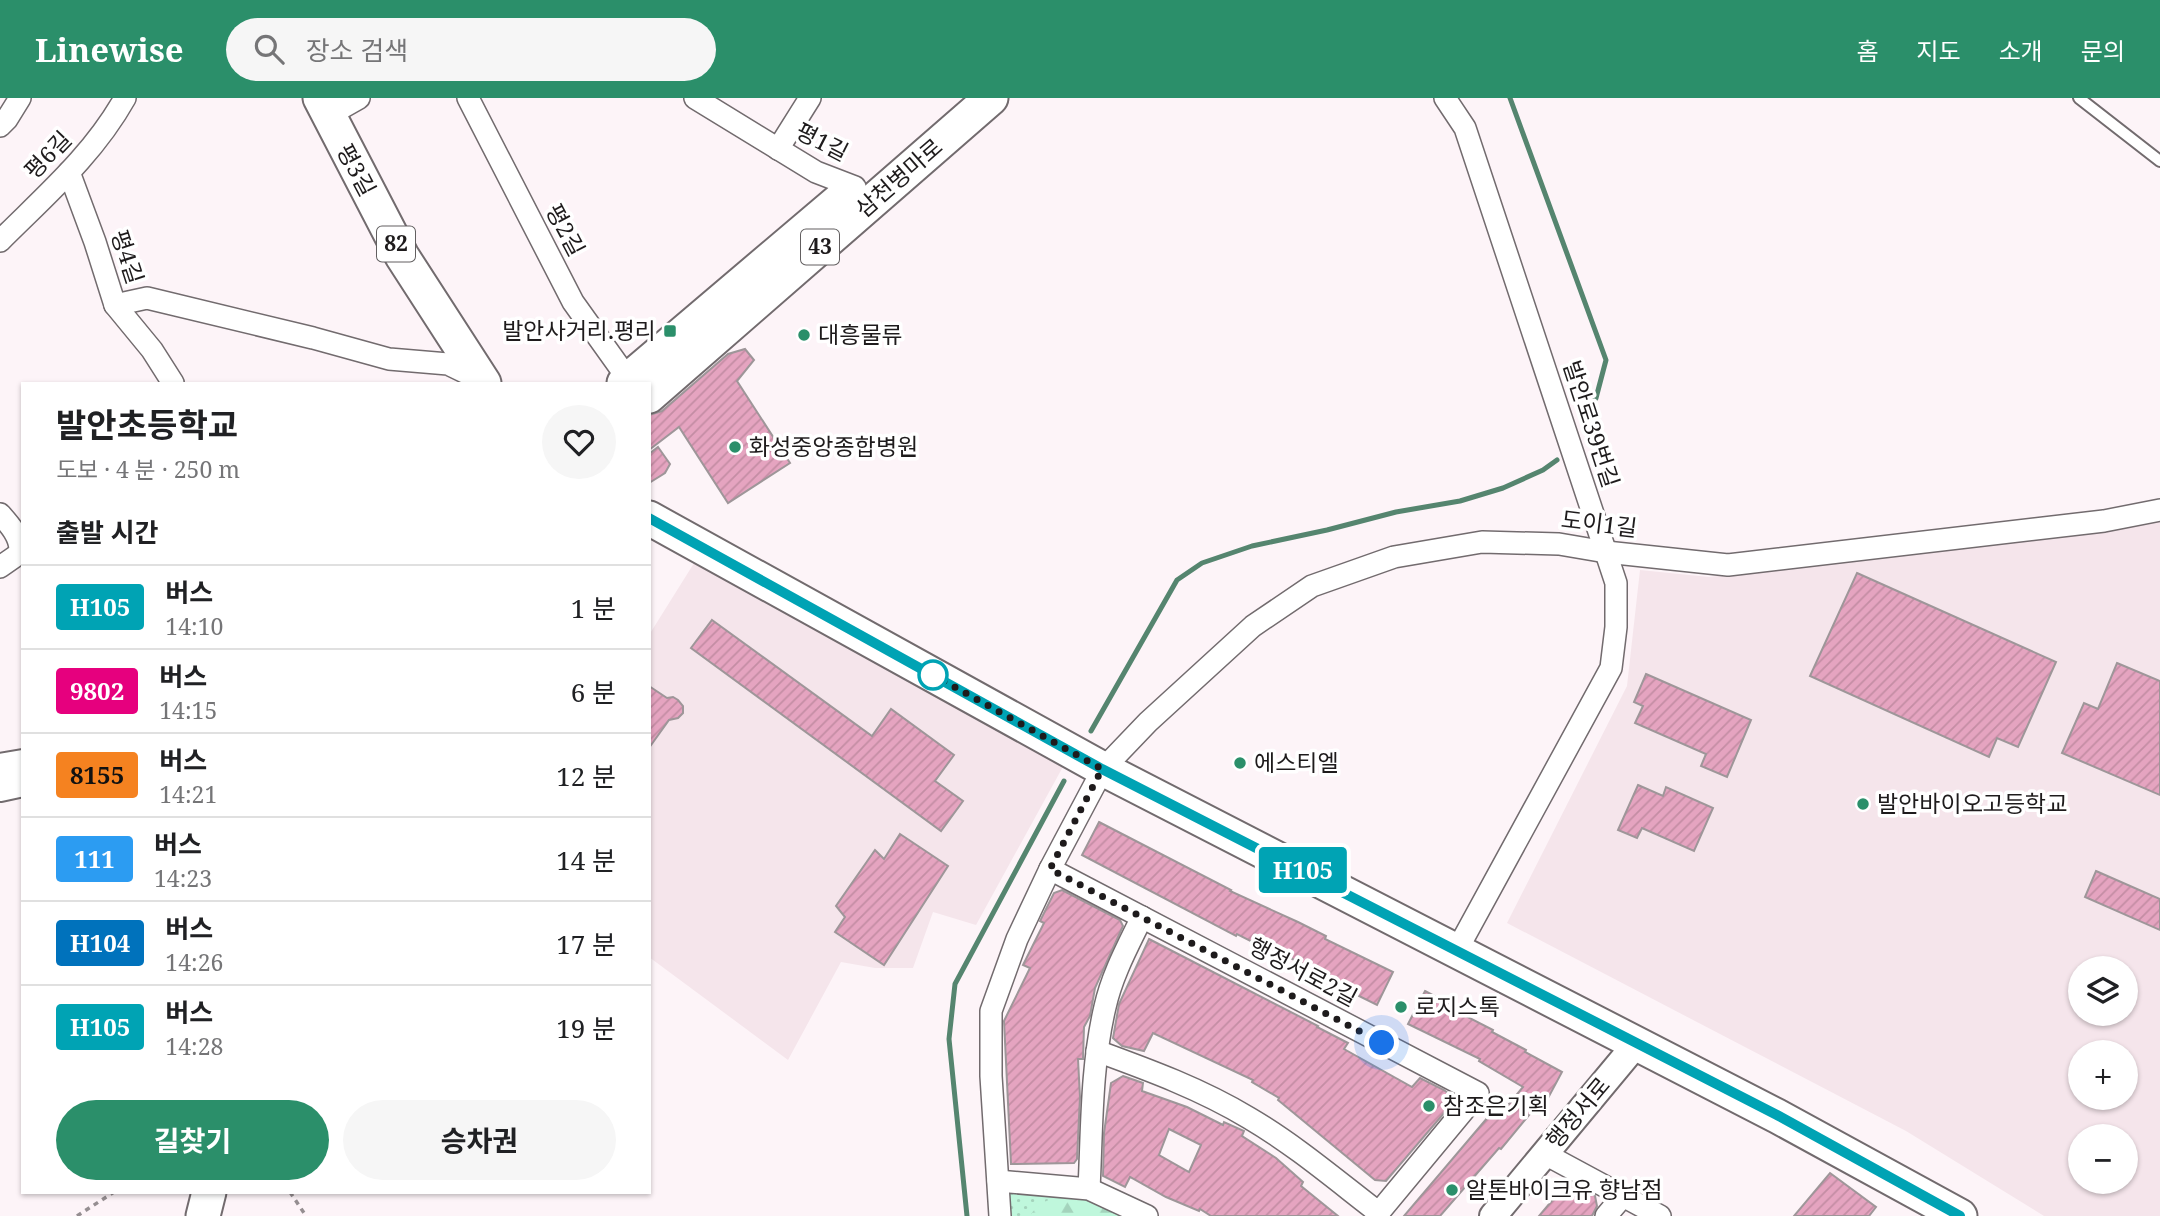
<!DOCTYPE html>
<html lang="ko">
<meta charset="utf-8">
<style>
body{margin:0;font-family:"Noto Serif","Noto Sans KR",serif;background:#f6f6f6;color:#202124;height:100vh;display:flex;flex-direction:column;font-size:26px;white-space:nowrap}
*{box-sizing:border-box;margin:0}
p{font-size:23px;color:#757577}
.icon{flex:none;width:38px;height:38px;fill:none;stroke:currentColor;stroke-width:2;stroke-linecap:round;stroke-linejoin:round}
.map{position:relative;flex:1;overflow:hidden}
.drawer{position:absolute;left:21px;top:284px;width:630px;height:812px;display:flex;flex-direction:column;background:#fff;border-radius:0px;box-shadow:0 2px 5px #0004}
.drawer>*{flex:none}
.badge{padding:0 14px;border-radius:5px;font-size:24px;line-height:46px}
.buttons{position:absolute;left:2068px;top:858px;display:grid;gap:14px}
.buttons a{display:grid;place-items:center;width:70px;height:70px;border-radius:50%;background:#fff;box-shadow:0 2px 5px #0004;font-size:35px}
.you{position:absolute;width:35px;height:35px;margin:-18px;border:5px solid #fff;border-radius:50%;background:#1a73e8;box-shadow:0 0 0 10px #1a73e833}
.map>.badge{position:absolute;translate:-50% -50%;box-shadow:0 0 0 4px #fff}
h2{padding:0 35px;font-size:26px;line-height:63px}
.round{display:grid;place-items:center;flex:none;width:74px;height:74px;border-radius:37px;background:#f6f6f6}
.headline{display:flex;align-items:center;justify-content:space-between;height:119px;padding:0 35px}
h1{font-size:33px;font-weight:700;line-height:52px}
.button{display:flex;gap:14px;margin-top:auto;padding:14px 35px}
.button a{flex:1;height:80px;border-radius:42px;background:#2b8f6a;color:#fff;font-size:28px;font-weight:700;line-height:80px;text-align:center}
.button a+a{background:#f6f6f6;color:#202124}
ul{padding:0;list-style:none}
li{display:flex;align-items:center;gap:21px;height:84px;padding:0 35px;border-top:2px solid #e0e0e0}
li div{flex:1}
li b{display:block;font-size:26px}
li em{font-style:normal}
li .badge{min-width:77px;font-weight:700;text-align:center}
header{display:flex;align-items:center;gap:42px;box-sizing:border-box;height:98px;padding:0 35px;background:#2b8f6a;color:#fff}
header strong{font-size:33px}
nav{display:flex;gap:38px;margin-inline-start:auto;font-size:24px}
.search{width:490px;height:63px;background:#f6f6f6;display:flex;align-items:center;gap:18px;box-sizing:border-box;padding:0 24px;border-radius:38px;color:#757577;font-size:26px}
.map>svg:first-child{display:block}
.built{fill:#f5e5eb;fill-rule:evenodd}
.grass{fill:url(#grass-dots)}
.forest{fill:url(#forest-firs)}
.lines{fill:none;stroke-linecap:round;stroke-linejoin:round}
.stream{stroke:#55856f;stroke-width:5}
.building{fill:url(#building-hatch);stroke:#9e9699;stroke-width:2;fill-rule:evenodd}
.service-casing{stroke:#726b6e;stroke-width:14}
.minor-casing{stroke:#726b6e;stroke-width:24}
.tertiary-casing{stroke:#726b6e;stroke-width:30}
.primary-casing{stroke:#726b6e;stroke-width:37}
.path{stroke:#958e91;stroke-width:3.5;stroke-dasharray:5 5;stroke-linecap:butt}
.service{stroke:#fff;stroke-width:10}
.minor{stroke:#fff;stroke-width:21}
.tertiary{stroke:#fff;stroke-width:26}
.primary{stroke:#fff;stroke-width:33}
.line-casing{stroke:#fff;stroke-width:16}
.line{stroke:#00a3b4;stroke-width:10}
.walk{stroke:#1e1b1c;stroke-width:7;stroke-dasharray:0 12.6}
.poi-dot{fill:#2b8f6a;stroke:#fff;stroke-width:2.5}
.stop-dot{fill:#fff;stroke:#00a3b4;stroke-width:3.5}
.labels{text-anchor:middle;stroke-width:7;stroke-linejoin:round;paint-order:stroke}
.shield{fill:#fff;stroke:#625f60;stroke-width:2}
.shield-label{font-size:21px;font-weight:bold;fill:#1e1b1c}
.street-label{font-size:23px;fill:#1e1b1c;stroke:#fff}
.poi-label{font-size:23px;fill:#1e1b1c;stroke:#fff;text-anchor:start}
</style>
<header>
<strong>Linewise</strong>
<div class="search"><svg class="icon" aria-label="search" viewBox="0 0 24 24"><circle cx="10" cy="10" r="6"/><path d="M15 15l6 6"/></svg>장소 검색</div>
<nav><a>홈</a><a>지도</a><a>소개</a><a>문의</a></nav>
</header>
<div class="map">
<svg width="2160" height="1118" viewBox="0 0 2160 1118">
<defs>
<pattern id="grass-dots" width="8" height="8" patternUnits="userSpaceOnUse" patternTransform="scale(1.75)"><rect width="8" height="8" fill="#bff7dc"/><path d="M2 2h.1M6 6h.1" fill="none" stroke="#a4d3bc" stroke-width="1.8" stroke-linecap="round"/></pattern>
<pattern id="forest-firs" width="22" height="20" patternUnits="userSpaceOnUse" patternTransform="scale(1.75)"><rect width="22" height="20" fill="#bff7dc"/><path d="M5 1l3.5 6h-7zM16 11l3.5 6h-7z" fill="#a4d3bc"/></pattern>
<pattern id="building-hatch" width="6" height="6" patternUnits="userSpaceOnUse" patternTransform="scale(1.75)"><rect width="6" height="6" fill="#e5a4c0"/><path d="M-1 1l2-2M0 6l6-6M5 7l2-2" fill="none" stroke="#c48da4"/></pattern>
</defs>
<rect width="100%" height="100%" fill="#fdf4f8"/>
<!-- built -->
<g class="built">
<path d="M2160 423V1118H2044L1906 1033 1507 825 1627 588 1640 472 1709 479ZM2081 870H2126V915H2081ZM2081 954H2126V999H2081ZM2081 1038H2126V1083H2081Z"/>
<polygon points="696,462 1065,665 976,827 933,814 913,870 875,870 841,864 788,962 649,859 649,537"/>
</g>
<!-- grass -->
<polygon class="grass" points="998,1083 1147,1118 1000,1118"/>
<!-- forest -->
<path class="forest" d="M1101 1097 1147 1118H1030C1044 1093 1076 1099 1101 1097Z"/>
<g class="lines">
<!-- stream -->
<g class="stream">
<polyline points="1510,0 1606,262 1596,300 1586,315"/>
<polyline points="1091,633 1177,482 1202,465 1252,448 1327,432 1396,414 1460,403 1503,390 1543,372 1557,362"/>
<polyline points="967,1118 949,941 955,886 1064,683"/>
</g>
</g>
<!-- building -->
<g class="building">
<polygon points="745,251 754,262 737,283 790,365 728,405 679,329 649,352 649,317 662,313 728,256"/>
<polygon points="658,349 670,366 665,375 649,385 649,356"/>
<polygon points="1857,475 2056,564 2018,649 1997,640 1989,659 1810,578"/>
<polygon points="712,522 872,638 891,611 954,657 935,683 963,703 941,733 691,550"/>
<polygon points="2117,565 2160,583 2160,697 2062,655 2084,605 2098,611"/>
<polygon points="1646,576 1751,622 1727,679 1701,668 1706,656 1635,625 1643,608 1634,604"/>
<polygon points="649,588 667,600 673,599 678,602 683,608 683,615 678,620 669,622 649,650"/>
<polygon points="1638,687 1663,698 1666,689 1713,710 1694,753 1642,730 1637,740 1618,732"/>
<polygon points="1099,724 1231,792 1230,793 1298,824 1326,838 1325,841 1393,874 1377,907 1349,893 1351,890 1310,869 1277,854 1276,856 1237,836 1236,838 1082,757"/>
<polygon points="900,736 948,768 884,867 835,834 845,819 836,808 875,752 884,761"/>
<polygon points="2096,773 2160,801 2160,832 2085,799"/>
<polygon points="1062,792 1120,822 1123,828 1095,890 1090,918 1084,929 1083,961 1078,961 1080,999 1077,1061 1074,1065 1011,1066 1004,923 1030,870 1023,867 1044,825 1040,823 1054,795"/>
<polygon points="1149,841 1318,928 1317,929 1348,945 1344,951 1412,989 1420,980 1444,992 1449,996 1451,1007 1386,1083 1375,1082 1278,1002 1279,1000 1252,984 1253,982 1153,935 1144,953 1122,948 1113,940 1119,906"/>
<polygon points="1425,893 1457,910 1456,913 1493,932 1492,934 1526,952 1525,954 1562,974 1547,1002 1543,1000 1501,1051 1499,1050 1440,1118 1404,1118 1494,1012 1500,1017 1523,989 1479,963 1480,961 1408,926"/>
<path d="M1123 978 1143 985 1142 993 1187 1009 1223 1027 1224 1024 1244 1033 1242 1038 1276 1060 1303 1084 1301 1088 1338 1118H1211L1200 1111 1199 1113 1166 1099 1130 1079 1125 1089 1103 1078 1104 1035 1111 985ZM1169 1031 1201 1047 1189 1074 1159 1057Z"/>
<polygon points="1830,1075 1876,1109 1869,1118 1794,1118"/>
<polygon points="1572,1085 1595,1098 1597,1108 1592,1118 1539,1118 1566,1086"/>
</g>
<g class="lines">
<defs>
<polyline id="service" points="2079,0 2160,63"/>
<g id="minor">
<polyline points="468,0 573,204 628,281"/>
<polyline points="695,0 816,74 855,89"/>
<polyline points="1445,0 1465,30 1616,485 1616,529 1611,570 1457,852"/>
<polyline points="329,17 359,0"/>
<polyline points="0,28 7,21 20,0"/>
<polyline points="778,51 810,0"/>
<polyline points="69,74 95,144 115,207 152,252 173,285"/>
<path d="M0 143C46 97 93 57 125 0"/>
<polyline points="115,207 147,200 313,240 389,261 448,266 479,281"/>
<path d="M0 416C9 426 21 439 20 454"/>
<polyline points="0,469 23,453"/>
<polyline points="1050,771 1478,995 1376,1118"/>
<path d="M1097 953C1149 972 1201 991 1249 1020 1295 1047 1336 1082 1379 1115"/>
<polyline points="1545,1056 1660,1118"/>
<polyline points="998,1083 1089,1091 1147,1118"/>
<path d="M1089 1091C1092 1031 1091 968 1105 909 1112 877 1128 848 1142 819"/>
<polyline points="1000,1118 991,978 991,913 1017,841 1050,771 1103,671 1148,624 1253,528 1312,488 1394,459 1482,444 1559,446 1606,454 1728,467 2104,423 2160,412"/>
<polyline points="1606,1118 1623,1098"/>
</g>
<g id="tertiary">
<polyline points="0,669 23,665"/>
<polyline points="0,690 23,685"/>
<polyline points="1493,1118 1637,945"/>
</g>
<g id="primary">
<polyline points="320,0 402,158 484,285"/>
<polyline points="624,285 842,100"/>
<polyline points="649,298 991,0"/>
<polyline points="649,420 1103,671 1777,1018 1960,1118"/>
<polyline points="203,1118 209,1094"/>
</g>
</defs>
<!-- service casing -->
<use href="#service" class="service-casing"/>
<!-- minor casing -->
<use href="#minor" class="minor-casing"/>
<!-- tertiary casing -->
<use href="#tertiary" class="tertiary-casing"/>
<!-- primary casing -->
<use href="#primary" class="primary-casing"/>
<!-- path -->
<g class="path">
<polyline points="290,1094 306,1118"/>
<polyline points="77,1118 114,1094"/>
</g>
<!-- service -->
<use href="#service" class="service"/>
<!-- minor -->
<use href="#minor" class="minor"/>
<!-- tertiary -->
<use href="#tertiary" class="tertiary"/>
<!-- primary -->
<use href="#primary" class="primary"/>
</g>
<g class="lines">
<defs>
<polyline id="line" points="649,420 1102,671 1777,1017 1960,1118"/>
</defs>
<!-- line casing -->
<use href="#line" class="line-casing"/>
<!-- line -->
<use href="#line" class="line"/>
<!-- walk -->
<polyline class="walk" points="933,577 1102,671 1050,771 1382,945"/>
</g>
<!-- markers -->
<g class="poi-dot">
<rect x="663" y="226" width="14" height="14" rx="3.5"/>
<circle cx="804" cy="237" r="7"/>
<circle cx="735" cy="349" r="7"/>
<circle cx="1240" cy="665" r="7"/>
<circle cx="1863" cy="706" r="7"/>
<circle cx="1401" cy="909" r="7"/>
<circle cx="1429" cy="1008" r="7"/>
<circle cx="1452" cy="1092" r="7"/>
</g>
<circle class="stop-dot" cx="933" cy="577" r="14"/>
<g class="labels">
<!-- shield labels -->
<g class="shield">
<rect x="377" y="128.5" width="38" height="35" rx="5"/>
<rect x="801" y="131.5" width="38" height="35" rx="5"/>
</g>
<g class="shield-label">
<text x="396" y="153">82</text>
<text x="820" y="156">43</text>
</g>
<!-- street labels -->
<g class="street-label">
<text transform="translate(822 44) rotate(27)" y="8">평1길</text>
<text transform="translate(48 57) rotate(-46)" y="8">평6길</text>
<text transform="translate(356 72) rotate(62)" y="8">평3길</text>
<text transform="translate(899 80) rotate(-41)" y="8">삼천병마로</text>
<text transform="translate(565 132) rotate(62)" y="8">평2길</text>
<text transform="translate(127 159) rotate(72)" y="8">평4길</text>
<text transform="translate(1591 326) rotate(72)" y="8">발안로39번길</text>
<text transform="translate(1599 426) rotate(7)" y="8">도이1길</text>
<text transform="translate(1303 874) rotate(28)" y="8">행정서로2길</text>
<text transform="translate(1578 1015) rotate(-50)" y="8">행정서로</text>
</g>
<!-- poi labels -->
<g class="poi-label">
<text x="656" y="241" text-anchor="end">발안사거리.평리</text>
<text x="818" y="245">대흥물류</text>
<text x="749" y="357">화성중앙종합병원</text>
<text x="1254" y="673">에스티엘</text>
<text x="1877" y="714">발안바이오고등학교</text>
<text x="1415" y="917">로지스톡</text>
<text x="1443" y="1016">참조은기획</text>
<text x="1466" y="1100">알톤바이크유 향남점</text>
</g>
</g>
</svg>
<div class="buttons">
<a><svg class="icon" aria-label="layers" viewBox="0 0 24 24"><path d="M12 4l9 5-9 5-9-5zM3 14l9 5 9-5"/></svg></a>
<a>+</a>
<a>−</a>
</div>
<div class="you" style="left:1382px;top:945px"></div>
<b class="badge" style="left:1303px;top:772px;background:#00a3b4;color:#fff">H105</b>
<section class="drawer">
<div class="headline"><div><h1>발안초등학교</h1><p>도보 · 4 분 · 250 m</p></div><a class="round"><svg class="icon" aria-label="heart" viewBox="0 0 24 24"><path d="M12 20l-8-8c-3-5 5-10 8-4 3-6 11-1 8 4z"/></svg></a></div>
<h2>출발 시간</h2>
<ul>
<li><span class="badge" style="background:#00a3b4;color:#fff">H105</span><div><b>버스</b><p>14:10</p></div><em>1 분</em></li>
<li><span class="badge" style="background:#e6007e;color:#fff">9802</span><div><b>버스</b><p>14:15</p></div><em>6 분</em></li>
<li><span class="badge" style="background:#f58220;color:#111">8155</span><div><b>버스</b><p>14:21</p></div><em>12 분</em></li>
<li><span class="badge" style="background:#2c9cf2;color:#fff">111</span><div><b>버스</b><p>14:23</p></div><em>14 분</em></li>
<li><span class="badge" style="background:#0072bc;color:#fff">H104</span><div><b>버스</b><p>14:26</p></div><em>17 분</em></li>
<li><span class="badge" style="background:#00a3b4;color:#fff">H105</span><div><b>버스</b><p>14:28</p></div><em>19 분</em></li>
</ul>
<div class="button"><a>길찾기</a><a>승차권</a></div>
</section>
</div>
